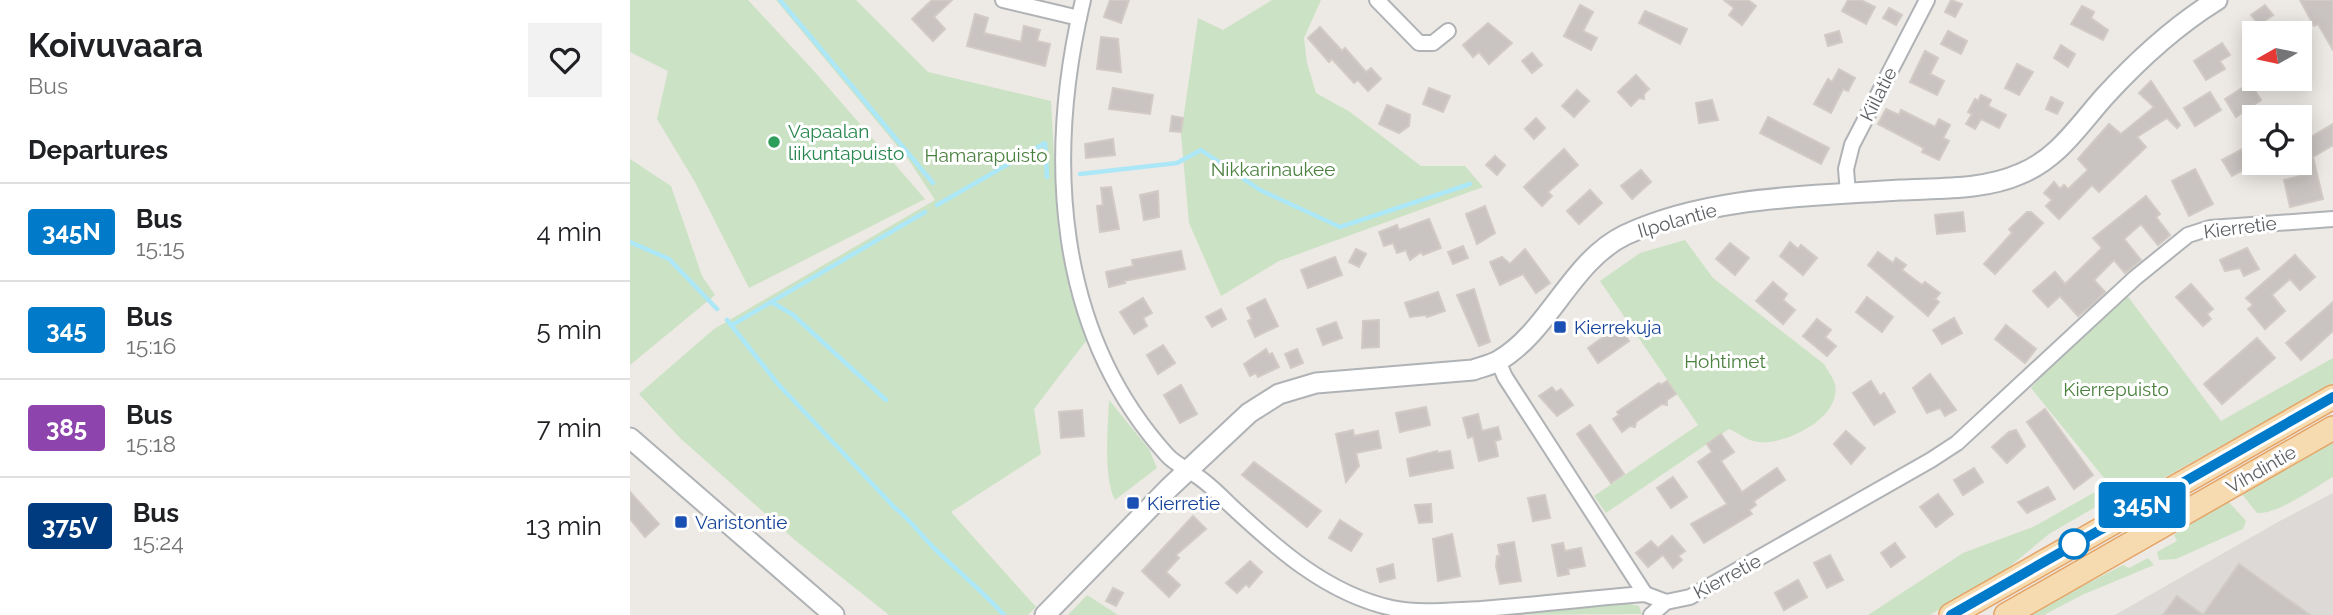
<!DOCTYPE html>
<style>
body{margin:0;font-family:Raleway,sans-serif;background:#f2f2f2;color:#202124;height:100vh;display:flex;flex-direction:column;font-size:26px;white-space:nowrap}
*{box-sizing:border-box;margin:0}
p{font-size:23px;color:#757577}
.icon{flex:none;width:38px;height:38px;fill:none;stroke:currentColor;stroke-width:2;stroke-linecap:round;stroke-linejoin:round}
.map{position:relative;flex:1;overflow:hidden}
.drawer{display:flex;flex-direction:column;background:#fff;width:630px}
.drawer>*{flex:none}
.badge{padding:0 14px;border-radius:5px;font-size:24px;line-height:46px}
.needle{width:46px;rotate:261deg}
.tools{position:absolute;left:1612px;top:21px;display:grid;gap:14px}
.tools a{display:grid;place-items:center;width:70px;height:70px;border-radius:0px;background:#fff;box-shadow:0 4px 18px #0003;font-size:35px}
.map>.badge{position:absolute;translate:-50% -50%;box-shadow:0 0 0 4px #fff}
h2{padding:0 28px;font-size:26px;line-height:63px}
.round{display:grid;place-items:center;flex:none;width:74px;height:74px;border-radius:0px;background:#f2f2f2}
.headline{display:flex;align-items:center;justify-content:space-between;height:119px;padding:0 28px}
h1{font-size:33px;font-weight:700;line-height:52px}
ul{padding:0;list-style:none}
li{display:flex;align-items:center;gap:21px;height:98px;padding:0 28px;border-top:2px solid #e0e0e0}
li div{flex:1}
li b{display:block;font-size:26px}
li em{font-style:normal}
li .badge{min-width:77px;font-weight:700;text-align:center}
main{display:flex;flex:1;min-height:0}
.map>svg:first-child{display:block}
.industrial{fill:#dcd9d7}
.green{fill:#cbe3c4}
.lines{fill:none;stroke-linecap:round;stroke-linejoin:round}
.stream{stroke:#ace7f7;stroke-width:4.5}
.building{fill:#c9c4c1;stroke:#d2cac4;stroke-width:2}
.street-casing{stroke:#b0b3b6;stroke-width:18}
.secondary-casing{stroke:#afb3b6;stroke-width:23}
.primary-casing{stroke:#e4a468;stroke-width:26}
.street{stroke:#fff;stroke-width:14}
.secondary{stroke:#fff;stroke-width:19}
.primary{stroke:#f7dbb0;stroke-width:23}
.line-casing{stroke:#fff;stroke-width:16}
.line{stroke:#007ac9;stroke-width:10}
.leisure-dot{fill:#2e9e5b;stroke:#fff;stroke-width:2.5}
.transit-dot{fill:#1a4fb4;stroke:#fff;stroke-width:2.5}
.stop-dot{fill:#fff;stroke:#007ac9;stroke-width:3.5}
.labels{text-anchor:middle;stroke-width:6;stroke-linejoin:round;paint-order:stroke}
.street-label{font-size:19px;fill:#5d6164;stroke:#fff}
.leisure-label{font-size:19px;fill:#27864d;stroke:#fff;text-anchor:start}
.park-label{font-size:19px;fill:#4a813e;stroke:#fff}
.transit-label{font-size:19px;fill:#164399;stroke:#fff;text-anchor:start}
</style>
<main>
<section class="drawer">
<div class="headline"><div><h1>Koivuvaara</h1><p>Bus</p></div><a class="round"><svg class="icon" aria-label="heart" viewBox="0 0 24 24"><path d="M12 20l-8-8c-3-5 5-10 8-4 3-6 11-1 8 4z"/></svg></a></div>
<h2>Departures</h2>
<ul>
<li><span class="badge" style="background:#007ac9;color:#fff">345N</span><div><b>Bus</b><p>15:15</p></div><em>4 min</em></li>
<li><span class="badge" style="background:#007ac9;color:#fff">345</span><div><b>Bus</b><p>15:16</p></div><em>5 min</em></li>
<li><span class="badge" style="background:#8e44ad;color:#fff">385</span><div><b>Bus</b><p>15:18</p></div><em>7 min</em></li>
<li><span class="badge" style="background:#003b80;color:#fff">375V</span><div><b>Bus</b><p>15:24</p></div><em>13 min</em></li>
</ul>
</section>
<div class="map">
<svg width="1703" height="615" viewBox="0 0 1703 615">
<rect width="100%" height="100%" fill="#ede9e5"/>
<!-- industrial -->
<polygon class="industrial" points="1703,493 1703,615 1485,615 1648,522"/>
<!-- green -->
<g class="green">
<polygon points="0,0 118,0 184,71 295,199 119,288 65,182 27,119 38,71 0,52"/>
<polygon points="146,0 226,0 298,72 421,101 428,229 439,287 456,341 404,409 411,454 321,512 406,607 398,615 259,615 166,541 50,438 9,394 84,329 305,200 278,159"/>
<polygon points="642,0 691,0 674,38 677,63 686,93 720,112 791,166 835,166 853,187 649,261 591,296 559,223 551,134 568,18 593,30"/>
<polygon points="0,159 41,186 72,276 85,295 0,365"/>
<path d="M1055 240 1083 278 1194 364C1197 370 1203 377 1205 384 1212 418 1156 445 1129 442 1119 442 1107 432 1099 429L976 513 964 496 1068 425 970 281 1010 253Z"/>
<polygon points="1496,294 1591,421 1703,358 1703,383 1523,484 1484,503 1481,498 1419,534 1378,568 1300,615 1238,615 1333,553 1405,526 1479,484 1401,388 1446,339"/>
<path d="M479 400 519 449 527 468 485 500C473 476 478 427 479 400Z"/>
<path d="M1703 441V477C1685 487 1647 515 1627 513L1611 493Z"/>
<polygon points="1597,500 1616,521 1613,529 1546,559 1529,560 1527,552 1547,541 1544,535"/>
<polygon points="1518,558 1524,565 1452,595 1414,615 1396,615 1493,565 1499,568"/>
<polygon points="457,595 488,615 438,615"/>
<polygon points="995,603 1009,606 1012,614 838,615"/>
</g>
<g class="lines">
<!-- stream -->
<g class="stream">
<polyline points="150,0 303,183"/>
<polyline points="450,174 547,163 571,150 630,190 710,227 840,184"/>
<polyline points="307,205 415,143 417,177"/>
<polyline points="0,242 39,259 87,309"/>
<polyline points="141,302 162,314 256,400"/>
<path d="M97 320 148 384 265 508C281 520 292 537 307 551 330 573 353 592 374 615"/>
<polyline points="102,325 295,212"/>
</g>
</g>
<!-- building -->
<g class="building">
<polygon points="302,0 322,0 304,17 315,29 303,41 282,19"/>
<polygon points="480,0 499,0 491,23 474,17"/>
<polygon points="1094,0 1118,0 1126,6 1112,25 1099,15 1104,8"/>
<polygon points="1218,0 1231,0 1245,7 1236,24 1212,11"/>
<polygon points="1321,0 1332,4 1325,17 1315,12"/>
<polygon points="1670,0 1703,0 1703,50 1688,24 1684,26"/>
<polygon points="950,5 963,12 953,31 967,38 961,50 934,36"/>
<polygon points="1635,5 1643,15 1629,25 1621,15"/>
<polygon points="1452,6 1464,12 1461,18 1478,30 1473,40 1441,24"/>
<polygon points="1259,8 1272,15 1266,25 1253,18"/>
<polygon points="1015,11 1057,29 1050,44 1009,23"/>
<polygon points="345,14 358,18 354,33 391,42 394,26 410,30 407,41 420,44 415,66 337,46"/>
<polygon points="858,23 882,43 859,64 849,52 843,57 833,45"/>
<polygon points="690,27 712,51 715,48 736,72 741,68 751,79 738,91 728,80 724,83 702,59 699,62 678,38"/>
<polygon points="1209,31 1212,42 1198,46 1195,35"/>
<polygon points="1318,31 1337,41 1331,54 1311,44"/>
<polygon points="471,37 488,39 491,72 467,69"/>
<polygon points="1592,43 1600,55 1590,61 1595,69 1576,80 1564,61"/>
<polygon points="1431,45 1445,54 1438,67 1424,58"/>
<polygon points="1295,51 1308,58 1300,74 1314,81 1307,95 1280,82"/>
<polygon points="902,53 912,65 902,73 892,61"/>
<polygon points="1387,64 1403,72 1389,95 1375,88"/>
<polygon points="1209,69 1225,78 1218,91 1213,89 1201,113 1184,104 1198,79 1202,82"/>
<polygon points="1006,75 1019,89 1014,94 1014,99 1009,98 1001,106 988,92"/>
<polygon points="1521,81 1550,125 1547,128 1537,118 1507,137 1516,147 1469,192 1462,185 1429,219 1416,206 1422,200 1414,193 1424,182 1430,189 1434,185 1438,189 1458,170 1448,159 1479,124 1491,134 1524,107 1509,93"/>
<polygon points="1620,83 1631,100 1606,117 1595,99"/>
<polygon points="483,88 523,95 520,114 479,109"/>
<polygon points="799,88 820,96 813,112 793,104"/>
<polygon points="947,90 959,101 944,117 932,106"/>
<polygon points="1580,92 1591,110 1565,126 1554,108"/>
<polygon points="1351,95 1361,100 1358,106 1376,115 1369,128 1351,119 1345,129 1336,124 1342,114 1338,112 1345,99 1348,101"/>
<polygon points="1421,97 1433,103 1427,114 1416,109"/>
<polygon points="1082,100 1088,120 1069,123 1066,103"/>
<polygon points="757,105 780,115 779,126 769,133 749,124"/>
<polygon points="1256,109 1269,115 1271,110 1305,127 1309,119 1320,125 1313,138 1319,141 1309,160 1292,152 1294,148 1248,124"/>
<polygon points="542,116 553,118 551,132 540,131"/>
<polygon points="1138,117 1199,148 1191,164 1130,133"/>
<polygon points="906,118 915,128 904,139 895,129"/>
<polygon points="1670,118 1679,138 1703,124 1703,145 1683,157 1693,199 1660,207 1654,180 1679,174 1670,157"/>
<polygon points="483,139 485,155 456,158 455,144"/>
<polygon points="1620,145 1624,152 1624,164 1602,176 1592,160"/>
<polygon points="934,149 948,165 918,192 922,196 912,206 894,187"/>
<polygon points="865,156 875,165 867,175 856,165"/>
<polygon points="1565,169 1583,204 1559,216 1542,181"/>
<polygon points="1011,170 1021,182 1002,199 991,186"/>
<polygon points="481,187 489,229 470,232 467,206 473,205 471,188"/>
<polygon points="960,190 972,203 949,224 937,211"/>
<polygon points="528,191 529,217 514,220 510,195"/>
<polygon points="1516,196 1530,214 1526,217 1540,235 1528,245 1511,224 1494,239 1511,260 1495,273 1484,260 1464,280 1475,292 1464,303 1448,316 1430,296 1418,307 1403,291 1425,272 1435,284 1472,248 1463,238"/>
<polygon points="855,206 865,233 847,244 836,214"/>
<polygon points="1333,212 1335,231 1307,234 1305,215"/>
<polygon points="1397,212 1401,212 1413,223 1365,274 1354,264 1382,233 1379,229"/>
<polygon points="799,219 811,248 793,255 791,252 780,260 776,250 767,253 763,243 754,246 749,232 767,225 769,230"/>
<polygon points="1160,242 1168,249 1171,245 1187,258 1173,275 1150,256"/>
<polygon points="1100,243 1119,258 1105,275 1086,259"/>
<polygon points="833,246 838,258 823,264 818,252"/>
<polygon points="1617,248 1629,269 1614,276 1610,268 1595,271 1590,260"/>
<polygon points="726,249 736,254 729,267 719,262"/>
<polygon points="895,249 920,283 906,293 893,274 870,285 860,262 872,257 880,264"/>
<polygon points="551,251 555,269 494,281 495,283 479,287 476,272 503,266 502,260"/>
<polygon points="1248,252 1263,263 1266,258 1276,265 1272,270 1292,285 1295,282 1310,293 1305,299 1309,302 1298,316 1238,265"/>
<polygon points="1665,255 1685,277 1670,290 1660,279 1642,295 1655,311 1635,329 1618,309 1623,305 1616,298"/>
<polygon points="705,257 712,275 678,288 671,270"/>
<polygon points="1143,282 1157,294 1153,300 1165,310 1153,324 1126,301"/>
<polygon points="1561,284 1583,309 1577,314 1581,319 1573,326 1546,297"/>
<polygon points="844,289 860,342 849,346 827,295"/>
<polygon points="808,292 815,311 797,317 796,315 780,317 775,303"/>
<polygon points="1237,297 1263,317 1252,332 1226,312"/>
<polygon points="513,298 522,313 513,318 517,326 504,334 490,312"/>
<polygon points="635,299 648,326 625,337 618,321 622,319 617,308"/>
<polygon points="1703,302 1703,331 1671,360 1656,343"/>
<polygon points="591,309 596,319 582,327 576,317"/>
<polygon points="1324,318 1332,333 1312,344 1303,330"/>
<polygon points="1187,319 1201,330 1195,337 1206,346 1197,356 1173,336"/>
<polygon points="749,320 749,347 732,348 733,321"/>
<polygon points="706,322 712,338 693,345 687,329"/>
<polygon points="1376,325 1406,349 1395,363 1365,339"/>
<polygon points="989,326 999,341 968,363 958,348"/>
<polygon points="1627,338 1645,358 1592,404 1574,384"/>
<polygon points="533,345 545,363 528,374 517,355"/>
<polygon points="636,349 639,355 642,353 649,367 628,377 626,373 620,376 614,364"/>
<polygon points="667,349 673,363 661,368 655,354"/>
<polygon points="1300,374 1326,410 1315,416 1310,408 1297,413 1283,388"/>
<polygon points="1037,381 1046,394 1037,400 1037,405 1032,404 1006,422 1005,427 1000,426 992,432 983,419 989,415 987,412 1029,383 1031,385"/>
<polygon points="1241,381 1250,396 1254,393 1265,412 1244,425 1223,393"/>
<polygon points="551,385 567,414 550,423 534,395"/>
<polygon points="922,387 926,392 931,389 943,405 927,416 909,396"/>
<polygon points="796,407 800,425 770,432 766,413"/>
<polygon points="1415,409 1463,475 1444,489 1397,422"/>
<polygon points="452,410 454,436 431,438 429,412"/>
<polygon points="848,414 852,431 868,427 871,439 865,441 868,456 849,461 843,436 838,438 833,418"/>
<polygon points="960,425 994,474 981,483 947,434"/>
<polygon points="723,430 724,436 748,431 751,448 726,453 729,466 716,482 706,434"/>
<polygon points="1386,430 1395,446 1377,463 1362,447 1379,432"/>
<polygon points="1216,431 1235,448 1221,464 1204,444"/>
<polygon points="1091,434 1104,452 1091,461 1112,492 1147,468 1155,480 1124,501 1126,505 1119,510 1122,514 1074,543 1061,524 1097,504 1068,462 1082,452 1077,444"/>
<polygon points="807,451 808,453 820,451 823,468 780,476 777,459"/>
<polygon points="624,462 691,511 677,527 612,475"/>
<polygon points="1344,468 1353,482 1333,495 1324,480"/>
<polygon points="1043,477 1057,497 1041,508 1027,488"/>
<polygon points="1418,487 1425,499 1397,513 1388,502"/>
<polygon points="0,492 29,524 15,537 0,519"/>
<polygon points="1308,494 1323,514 1306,527 1290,507"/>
<polygon points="915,495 920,518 903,521 898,498"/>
<polygon points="801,504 802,522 789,523 785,505"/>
<polygon points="563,516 576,529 546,555 549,558 536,572 550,585 539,597 512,571"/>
<polygon points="710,520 732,534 721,551 699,538"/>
<polygon points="822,534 830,576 808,581 803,539"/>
<polygon points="1042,536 1055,551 1048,556 1052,560 1043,568 1033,555 1018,567 1006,553 1021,541 1028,548"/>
<polygon points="884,542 891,581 870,584 866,566 867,556 870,556 868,545"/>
<polygon points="933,543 935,551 951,548 955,566 938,569 939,574 928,576 922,545"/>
<polygon points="1265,543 1275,557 1261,567 1251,553"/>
<polygon points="1200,555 1213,580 1197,588 1184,563"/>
<polygon points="620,561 632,572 619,587 616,584 607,593 596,583"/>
<polygon points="763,564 765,578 750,582 747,569"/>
<polygon points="1609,564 1680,615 1533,615 1547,596 1573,615"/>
<polygon points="1168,580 1177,597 1154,610 1145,593"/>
<polygon points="483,588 493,593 486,606 476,601"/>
</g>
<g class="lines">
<defs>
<g id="street">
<polyline points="373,0 449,18"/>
<path d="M453 0C416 156 424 330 537 455 545 464 557 469 567 476 579 484 589 494 599 504 646 548 697 594 762 608 791 614 822 610 851 609 906 605 960 598 1015 594L1036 602 1060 597 1301 460 1327 443 1505 278 1558 235 1580 228 1703 219"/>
<polyline points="747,0 789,43 803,43 818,31"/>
<polyline points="1218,193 1216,169 1222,145 1297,0"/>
<polyline points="868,361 875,377 1015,594"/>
<polyline points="1021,615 1036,602"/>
</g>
<g id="secondary">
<polyline points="0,438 204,615"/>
<path d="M415 615 539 488 619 413 649 394 686 383 843 370C851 367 861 365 868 361 919 332 941 261 995 235 1078 196 1181 196 1270 190 1310 188 1354 190 1390 174 1428 159 1449 125 1475 96 1508 60 1545 26 1587 0"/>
</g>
<g id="primary">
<polyline points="1321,615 1703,397"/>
<polyline points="1376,615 1703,428"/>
</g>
</defs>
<!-- street casing -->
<use href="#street" class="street-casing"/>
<!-- secondary casing -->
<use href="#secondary" class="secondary-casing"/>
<!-- primary casing -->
<use href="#primary" class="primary-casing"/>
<!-- street -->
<use href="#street" class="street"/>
<!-- secondary -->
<use href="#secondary" class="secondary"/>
<!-- primary -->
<use href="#primary" class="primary"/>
</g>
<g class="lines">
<defs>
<polyline id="line" points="1321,615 1703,397"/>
</defs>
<!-- line casing -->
<use href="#line" class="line-casing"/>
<!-- line -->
<use href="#line" class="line"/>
</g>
<!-- markers -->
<circle class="leisure-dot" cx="144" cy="142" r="7"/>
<g class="transit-dot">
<rect x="923" y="320" width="14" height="14" rx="3.5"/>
<rect x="496" y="496" width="14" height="14" rx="3.5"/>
<rect x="44" y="515" width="14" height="14" rx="3.5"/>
</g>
<circle class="stop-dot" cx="1444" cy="544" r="14"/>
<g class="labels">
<!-- street labels -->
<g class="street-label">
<text transform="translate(1248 94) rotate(-63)" y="7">Kiilatie</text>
<text transform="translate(1047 220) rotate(-16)" y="7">Ilpolantie</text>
<text transform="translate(1610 227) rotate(-7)" y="7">Kierretie</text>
<text transform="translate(1631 469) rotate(-30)" y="7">Vihdintie</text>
<text transform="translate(1097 576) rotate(-28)" y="7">Kierretie</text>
</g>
<!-- leisure labels -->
<g class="leisure-label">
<text x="158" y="138">Vapaalan<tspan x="158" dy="22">liikuntapuisto</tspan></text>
</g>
<!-- park labels -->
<g class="park-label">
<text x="356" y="162">Hamarapuisto</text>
<text x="643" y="176">Nikkarinaukee</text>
<text x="1095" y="368">Hohtimet</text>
<text x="1486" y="396">Kierrepuisto</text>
</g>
<!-- transit labels -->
<g class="transit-label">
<text x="944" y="334">Kierrekuja</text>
<text x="517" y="510">Kierretie</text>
<text x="65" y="529">Varistontie</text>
</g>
</g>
</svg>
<div class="tools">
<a><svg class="needle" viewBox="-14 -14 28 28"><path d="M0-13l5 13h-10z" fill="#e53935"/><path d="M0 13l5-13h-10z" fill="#757577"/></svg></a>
<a><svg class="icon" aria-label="locate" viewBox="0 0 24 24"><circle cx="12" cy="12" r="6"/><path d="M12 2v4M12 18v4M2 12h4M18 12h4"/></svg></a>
</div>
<b class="badge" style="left:1512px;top:505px;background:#007ac9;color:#fff">345N</b>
</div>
</main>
